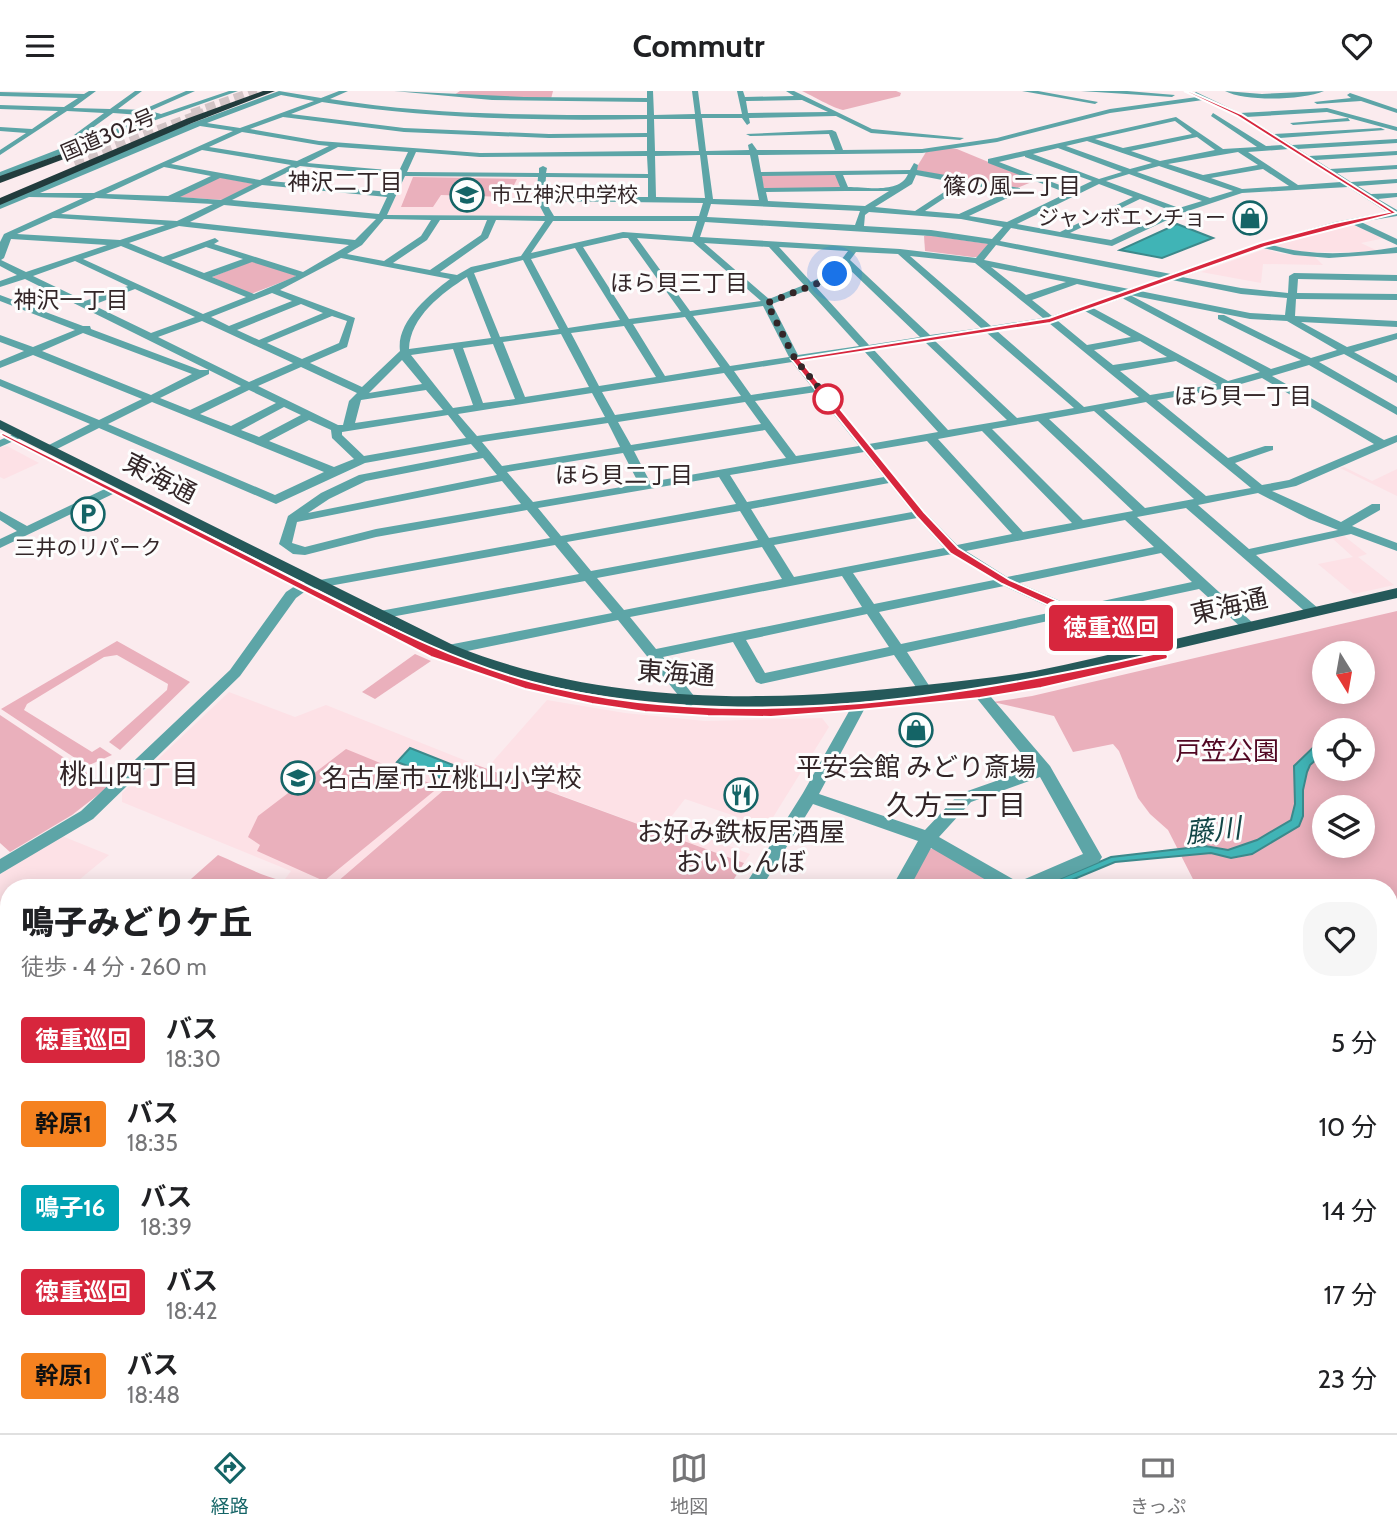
<!DOCTYPE html>
<html lang="ja">
<meta charset="utf-8">
<style>
body{margin:0;font-family:Cabin,"Noto Sans JP",sans-serif;background:#f6f6f6;color:#202124;height:100vh;display:flex;flex-direction:column;font-size:26px;white-space:nowrap}
*{box-sizing:border-box;margin:0}
p{font-size:23px;color:#757577}
.icon{flex:none;width:38px;height:38px;fill:none;stroke:currentColor;stroke-width:2;stroke-linecap:round;stroke-linejoin:round}
.map{position:relative;flex:1;overflow:hidden}
.details{position:absolute;left:0px;top:788px;width:1398px;height:555px;display:flex;flex-direction:column;background:#fff;border-radius:28px 28px 0 0;box-shadow:0 4px 18px #0003}
.details>*{flex:none}
.badge{padding:0 14px;border-radius:5px;font-size:24px;line-height:46px}
.needle{width:46px;rotate:169deg}
.fabs{position:absolute;left:1312px;top:550px;display:grid;gap:14px}
.fabs a{display:grid;place-items:center;width:63px;height:63px;border-radius:50%;background:#fff;box-shadow:0 4px 18px #0003;font-size:35px}
.you{position:absolute;width:35px;height:35px;margin:-18px;border:5px solid #fff;border-radius:50%;background:#1a73e8;box-shadow:0 0 0 10px #1a73e833}
.map>.badge{position:absolute;translate:-50% -50%;box-shadow:0 0 0 4px #fff}
.round{display:grid;place-items:center;flex:none;width:74px;height:74px;border-radius:28px;background:#f6f6f6}
.headline{display:flex;align-items:center;justify-content:space-between;height:119px;padding:0 21px}
h1{font-size:33px;font-weight:800;line-height:52px}
ul{padding:0;list-style:none}
li{display:flex;align-items:center;gap:21px;height:84px;padding:0 21px}
li div{flex:1}
li b{display:block;font-size:26px}
li em{font-style:normal}
li .badge{min-width:77px;font-weight:700;text-align:center}
header{display:flex;justify-content:space-between;align-items:center;height:91px;padding:0 21px;background:#fff;font-size:32px;font-weight:800}
.dock{display:flex;justify-content:space-around;align-items:center;height:98px;border-top:2px solid #e0e0e0;background:#fff;font-size:19px;color:#757577}
.dock a{display:grid;justify-items:center;gap:4px}
.dock .on{color:#146466}
.map>svg:first-child{display:block}
.built{fill:#fde1e6}
.green{fill:#eab0bc;fill-rule:evenodd}
.water{fill:#40b4b6;stroke:#3c898b;stroke-width:2}
.lines{fill:none;stroke-linecap:round;stroke-linejoin:round}
.highway-tunnel{stroke:#d3c4c6;stroke-width:10;stroke-dasharray:10 5;stroke-linecap:butt}
.minor{fill:#5da5a7;fill-rule:evenodd}
.major{fill:#25595a;fill-rule:evenodd}
.highway{fill:#223c3d;fill-rule:evenodd}
.line{fill:#d7263d;stroke:#fff;stroke-width:2}
.walk{stroke:#332628;stroke-width:7;stroke-dasharray:0 12.6}
.stop-dot{fill:#fff;stroke:#d7263d;stroke-width:3.5}
.labels{text-anchor:middle;stroke-width:6;stroke-linejoin:round;paint-order:stroke}
.far-street-label{font-size:21px;fill:#332628;stroke:#fdfdfd}
.far-poi-label{font-size:21px;fill:#332628;stroke:#fdfdfd;text-anchor:start}
.far-neighbourhood-label{font-size:23px;fill:#332628;stroke:#fdfdfd}
.street-label{font-size:26px;fill:#332628;stroke:#fdfdfd}
.park-label{font-size:26px;fill:#510723;stroke:#fdfdfd}
.poi-label{font-size:26px;fill:#332628;stroke:#fdfdfd}
.neighbourhood-label{font-size:28px;fill:#332628;stroke:#fdfdfd}
.water-label{font-size:28px;font-style:italic;fill:#124546;stroke:#fdfdfd}
</style>
<header><svg class="icon" aria-label="menu" viewBox="0 0 24 24"><path d="M4 6h16M4 12h16M4 18h16"/></svg>Commutr<svg class="icon" aria-label="heart" viewBox="0 0 24 24"><path d="M12 20l-8-8c-3-5 5-10 8-4 3-6 11-1 8 4z"/></svg></header>
<div class="map">
<svg width="1397" height="1342" viewBox="0 0 1397 1342">
<rect width="100%" height="100%" fill="#fbebee"/>
<!-- built -->
<g class="built">
<polygon points="408,84 537,87 547,125 387,124 405,85"/>
<polygon points="1353,134 1385,147 1361,152 1380,161 1285,161 1272,155"/>
<polygon points="1265,158 1282,163 1313,164 1323,174 1263,173 1261,192 1201,181"/>
<polygon points="7,355 39,372 4,388 0,386 0,356"/>
<polygon points="1344,376 1372,390 1397,378 1397,405 1340,377"/>
<polygon points="1344,445 1367,463 1358,466 1394,494 1354,503 1318,473 1353,466 1332,447"/>
<polygon points="229,601 295,626 326,614 474,673 337,791 318,795 282,792 291,780 122,711 122,702"/>
<polygon points="547,609 625,622 705,630 822,627 829,636 767,736 685,708 667,731 750,763 744,772 487,677"/>
<polygon points="62,745 109,764 80,788 91,796 9,796 9,942 0,939 0,783"/>
<polygon points="1397,1236 1397,1342 1034,1342 1036,1334 1390,1334 1390,1238"/>
</g>
<!-- green -->
<g class="green">
<polygon points="460,0 553,0 551,8 454,4"/>
<path d="M802 0H896L901 2 900 5 843 19C833 17 813 5 802 0Z"/>
<polygon points="950,57 957,58 1034,90 1015,98 915,79 926,61"/>
<polygon points="837,83 842,97 764,98 761,84"/>
<polygon points="218,86 255,93 223,109 177,106"/>
<polygon points="413,86 517,88 508,106 441,104 433,116 401,116"/>
<polygon points="927,144 989,153 977,166 972,166 925,160 924,145"/>
<polygon points="252,170 295,184 295,186 251,203 212,186"/>
<path d="M1397 520V829L1390 831V796H1197L1168 739 1150 723 1138 707 1119 660 1113 653 1073 661 1054 625 993 611 1032 605ZM1325 562H1363V600H1325ZM1325 639H1363V677H1325ZM1325 716H1363V754H1325Z"/>
<polygon points="117,550 190,591 120,659 109,651 167,599 168,593 117,564 104,566 27,613 24,619 92,661 100,656 112,664 87,675 1,618"/>
<polygon points="415,563 431,570 375,608 362,601"/>
<polygon points="0,624 108,696 72,724 10,761 0,752"/>
<polygon points="346,658 439,696 324,790 257,760 260,754 248,746 258,725"/>
<path d="M474 673 744 772 729 796H182L218 764C260 782 290 801 337 791Z"/>
<polygon points="939,757 1001,794 1001,796 906,796 930,758"/>
</g>
<!-- water -->
<g class="water">
<polygon points="1177,133 1213,147 1162,167 1120,159"/>
<polygon points="1325,645 1325,661 1310,674 1307,681 1303,699 1303,725 1299,735 1252,763 1231,767 1211,762 1115,771 1055,796 1040,796 1111,766 1205,755 1228,759 1257,749 1291,729 1295,713 1294,675"/>
<polygon points="410,657 453,674 441,687 397,671"/>
</g>
<g class="lines">
<!-- highway-tunnel -->
<g class="highway-tunnel">
<polyline points="192,23 257,0"/>
<polyline points="74,71 204,22"/>
</g>
<!-- minor -->
<g class="minor">
<path d="M89 0H96L73 17 110 18 135 0H142L118 18 142 19 186 0H195L150 20 161 23 229 0H238L96 50 0 86V81L85 48 74 44 104 22 67 20 0 64V59L26 42 0 40V36L32 38 58 20 0 18V14L64 16 78 7 0 5V1L84 3ZM113 22 154 25 92 46 84 43Z"/>
<path d="M279 0 321 7 339 0H348L330 8C428 24 528 24 627 24H647V11L492 9 394 0 524 6 647 7V0H653L654 24 695 23 692 0H698L701 23H742L737 0H743L745 6 794 5 786 0H794L872 38 964 47 960 49 871 42 836 25 749 27 750 32 747 34 742 27H702L706 60 749 59 748 54 752 52 757 59H835L829 43 750 45 746 43 832 39 836 41 843 59 922 58 997 47 1110 18 1197 6 1193 3 1196 1 1240 22 1327 17 1397 36V40L1327 21 1246 26 1274 43 1381 37 1385 39 1280 47 1292 54 1397 48V52L1298 58 1309 65 1397 60V64L1316 69 1330 78 1397 74V78L1337 82 1351 91 1397 88V92L1358 95 1371 103 1397 102V106L1378 108 1397 119V125L1361 131 1397 148V154L1352 133 1272 154C1312 166 1356 163 1397 156V162L1329 167 1294 164 1263 157 1182 186 1241 197 1288 202 1289 185 1294 182 1397 184V190L1298 188 1297 202 1397 203V209L1296 208 1295 225 1397 230V236L1301 231 1347 256 1397 242V248L1354 261 1397 285V292L1344 263 1319 271 1397 316V324L1309 274 1272 285 1384 349 1397 344V351L1296 395 1272 400 1341 431 1372 413H1380V419L1352 435 1397 452V460L1351 443 1256 464 1319 518 1321 521 1319 524H1309L1186 417 1137 426 1254 533 1256 536 1254 539H1244L1199 498 1087 522 1160 555 1169 565 1167 568H1157L1150 561 1071 525 907 561 932 599 925 604 920 602 894 564 761 593 756 591 733 551 663 566 698 610 691 615 686 614 618 529 448 564 441 559 448 554 612 522 585 490 380 528 373 524 380 520 579 483 555 454 307 499 296 507 240 585 93 728 0 783V768L81 720 230 579 286 501 298 493 550 447 527 419 376 446 305 464 293 463 279 453 288 425 321 402 359 384 478 361 471 353 365 372 276 413 99 337 53 360H45V356L90 333 0 295V288L99 329 142 308 33 264 0 277V270L24 260 0 251V244L33 256 75 239 0 210V204L83 235H90L91 238 200 279H209V283L160 307 190 319 241 295 25 188 0 196V190L17 184 0 175V151L4 143 83 107 29 106 0 118V113L154 46ZM281 4 314 10 240 37 207 32ZM802 9 828 21 748 22 746 10ZM1203 9 1237 25 1282 54 1266 55 1213 22 1211 25 1257 56 1223 58 1176 26 988 68V72L1067 102 1007 131 969 125 1020 101V97L917 79 918 74 914 72 910 79 761 81 758 64 922 62 997 51 1110 22ZM322 11C429 28 539 30 647 28V42L549 43 404 37 291 23ZM283 26 404 41 549 47 647 46V60L480 62 319 50 250 38ZM654 28H695L699 60H655ZM1175 30 1192 43 1123 57 1095 48ZM200 35 233 40 94 102H40ZM242 41 319 54 329 55 297 70 209 56ZM1197 46 1215 59 1160 70 1131 60ZM1087 50 1152 72 1130 78 1066 55ZM338 56 408 61 399 80 307 72ZM1058 57 1122 81 1099 88 1033 63ZM1289 58 1341 91 1298 94 1248 61ZM202 59 291 74 260 89 171 73ZM416 61 480 66 647 65 648 83 546 82 547 77 543 75 539 77V82L407 81ZM1238 61 1258 74 1203 84 1168 73ZM700 64 705 107 656 106 655 65ZM707 64H750L759 109 713 108ZM1025 65V66L1092 90 1073 99 999 71ZM300 75 397 85 389 101 270 90ZM1159 75 1233 100 1210 107 1137 81ZM164 76 211 85 168 105 106 103ZM1263 78 1289 95 1242 98 1211 87ZM908 83C900 103 866 96 848 96L843 84ZM1129 83 1202 110 1179 117 1106 90ZM835 84 840 96 764 97 762 85ZM916 84 958 92 915 120 875 116 912 93ZM405 85 538 86 536 108 545 125 387 124ZM546 86 648 87V106H544ZM220 87 253 93 221 109 180 106ZM966 93 1007 101 959 123 925 120ZM1099 93 1133 106 1060 141 1017 133ZM262 94 387 106 379 123 232 109ZM1348 96 1387 121 1335 131 1260 152 1171 183 1000 150 1011 137 1112 155 1182 122 1242 102ZM845 100H889L865 115 768 110 766 101ZM96 107 213 113 177 130 61 123ZM1140 108 1172 120 1111 149 1070 142ZM545 110 703 112 699 125H554ZM711 113 860 120 855 134 707 126ZM224 114 376 128 355 149 190 131ZM869 121 961 128 1003 136 992 148 931 139 864 135 865 124ZM53 127H55L165 134 120 149 17 143ZM384 128 431 129 421 145 384 170 347 163 362 154ZM440 129H487L481 144 430 179 393 172 427 149ZM496 129 545 130 521 165 471 176 457 184 440 181 488 147ZM553 130H697L692 146 623 141 531 162ZM705 131 931 145 988 153 976 167 900 158 700 146ZM179 135 187 136 349 154 303 181 214 153 219 150 215 147 163 166 129 152ZM623 147H628L681 221 629 228 583 156ZM637 147 693 151 761 210 690 220ZM11 148 107 154 26 181 1 169 4 167ZM704 152 769 156 804 194 769 208ZM996 154 1161 187 1129 198 984 169ZM121 155 246 206 203 223 83 168ZM206 156 243 168 204 182 171 169ZM779 156 848 160 832 181 811 191ZM575 157 620 229 568 237 531 168ZM856 161 898 163 981 237 930 244 850 169ZM910 165 975 172 1043 227 991 235ZM341 167 450 188C429 204 396 231 400 260L362 296 310 272 347 256 355 227 280 199ZM523 169 559 238 500 246 474 182ZM75 170 128 195 85 210 33 185ZM252 171 296 185 254 203 212 186ZM846 175 920 246 869 254 816 196 838 185ZM991 176 1066 191 1026 204ZM467 186 491 247 409 258C410 226 442 202 467 186ZM1172 189 1241 203 1287 207 1285 224 1250 222 1140 200ZM1077 193 1119 202 1052 225 1032 209ZM135 198 195 226 151 242 93 214ZM808 199 859 255 798 264 772 213ZM272 202 292 210 229 235 211 226ZM1130 204 1250 228 1287 230 1337 259 1311 267 1224 224H1218V228L1301 269 1271 278ZM1123 207 1124 208 1260 281 1228 290 1093 217ZM301 213 323 222 259 249 237 239ZM763 215 789 266 730 275 693 225ZM1085 220 1131 246 1087 254 1058 230ZM332 225 347 230 339 252 302 268 267 252ZM685 226 720 276 665 285 633 233ZM202 230 293 272 249 291 158 246ZM1049 232 1139 306 1084 316 997 240ZM624 235 656 286 599 295 571 242ZM83 242 192 283 151 304 42 260ZM987 242 1074 317 1017 327 935 250ZM561 243 589 296 525 306 503 251ZM1140 250 1167 266 1113 274 1094 259ZM925 251 1007 329 948 339 874 259ZM493 253 515 308 483 312 463 257ZM453 258 473 314 453 317 411 264ZM864 260 938 341 869 353 802 270ZM402 269 422 293 369 302ZM1176 270 1217 293 1150 304 1120 280ZM792 271 811 295 751 304 734 280ZM301 276 357 302 349 310 343 334H338L258 295ZM724 282 741 305 615 324 602 301ZM1262 287 1374 353 1289 389 1262 394 1235 372 1273 359V355H1265L1228 367 1157 309 1227 297ZM249 299 276 312 231 335 200 323ZM426 299 443 319 355 332 361 309ZM816 301 859 355 796 365 755 310ZM592 302 605 326 477 345 458 323ZM152 311 324 381 275 404 108 333ZM745 311 761 333 631 354 618 331ZM1146 311 1251 397 1206 405 1104 319ZM284 316 301 324 259 346 241 339ZM1094 320 1194 408 1145 417 1049 328ZM448 324 466 347 364 365 342 344V341ZM309 329 331 339 332 347 354 368 334 376 269 350ZM1038 330 1133 420 1083 429 992 338ZM608 332 620 356 502 375 482 351ZM765 339 786 367 650 391 634 360ZM982 340 1072 432 1023 441 938 348ZM927 350 1012 443 957 454 924 420 874 359ZM864 361 884 386 747 411 730 384ZM623 362 639 393 533 411 507 381ZM483 367 497 384 308 422 329 408 366 390ZM719 386 736 413 561 445 538 417ZM502 390 521 413 376 438 305 456 292 452 297 431ZM889 392 912 421 769 447 751 418ZM1258 402 1309 428 1338 439 1249 458 1198 414ZM740 420 758 449 591 480 567 451ZM917 427 944 457 794 486 774 454ZM1125 429 1154 456 1007 486 966 460ZM762 456 782 488 624 519 597 487ZM1161 462 1192 491 1074 516 1019 492ZM952 463 994 489 874 513 853 482ZM842 485 862 516 656 558 630 526ZM1004 495 1058 520 901 553 879 521ZM867 523 889 556 765 582 746 549Z"/>
<polygon points="1022,0 1038,0 1098,11 1095,13"/>
<polygon points="1081,0 1127,0 1175,4 1172,6"/>
<path d="M1225 0 1262 3 1324 0C1303 9 1246 11 1225 0Z"/>
<polygon points="1350,2 1397,18 1397,22 1361,10 1317,13 1314,11 1351,7 1347,4"/>
<polygon points="1348,27 1350,30 1293,34 1290,32"/>
<polygon points="21,340 27,343 25,345 0,356 0,349"/>
<polygon points="111,395 117,399 115,402 0,457 0,448 17,440 0,429 0,420 27,435"/>
<path d="M980 597 985 599 1050 675 1102 766 1099 771 1041 796H998L931 757 910 796H892L918 750 813 713 762 796H744L803 702 852 615 849 606 851 602H861L866 615 819 703 925 739 959 703 1033 677 975 605 973 602 975 599ZM1040 686 1083 763 1018 791 939 746 971 711Z"/>
<polygon points="1397,830 1397,844 1390,846 1390,832"/>
<polygon points="1397,946 1397,964 1390,966 1390,948"/>
<polygon points="9,947 9,969 0,973 0,952"/>
<polygon points="1397,1085 1397,1105 1390,1107 1390,1087"/>
<polygon points="1390,1108 1397,1111 1397,1140 1390,1137"/>
<polygon points="9,1144 9,1172 0,1176 0,1148"/>
<polygon points="80,1334 108,1334 105,1342 77,1342"/>
<polygon points="198,1334 225,1334 222,1342 195,1342"/>
<polygon points="404,1334 434,1334 437,1342 407,1342"/>
<polygon points="658,1334 683,1334 680,1342 655,1342"/>
<polygon points="742,1334 768,1334 765,1342 739,1342"/>
<polygon points="899,1334 924,1334 921,1342 896,1342"/>
</g>
<!-- major -->
<path class="major" d="M0 329 455 555C603 614 768 612 925 594 962 590 999 586 1035 580 1075 572 1115 562 1154 553 1235 534 1316 516 1397 497V507C1316 525 1235 544 1154 563 1115 572 1075 583 1035 590 999 597 961 600 925 605 764 623 596 623 444 562L0 338Z"/>
<!-- highway -->
<g class="highway">
<polygon points="263,0 275,0 192,32 0,114 0,107 186,28"/>
<polygon points="136,36 144,38 0,92 0,85"/>
</g>
</g>
<!-- line -->
<path class="line" d="M1184 0H1189L1241 23 1397 122 1265 156 1050 232 801 270 924 421 958 457 1010 489 1160 555 1168 565 1167 568 1041 597 980 607 859 619 771 626 708 625 645 621 592 613 525 598 431 566 0 344 3 342C102 391 200 440 298 490 374 528 449 569 532 591 729 644 958 607 1153 563L1002 493 950 462 917 426 791 268 1049 227 1260 152 1335 132 1389 121 1237 25Z"/>
<g class="lines">
<!-- walk -->
<polyline class="walk" points="828,308 835,316 795,268 767,212 821,191 835,183"/>
</g>
<!-- icons -->
<defs>
<symbol id="school-ring" viewBox="-11 -11 22 22"><circle r="9.5" fill="#fdfdfd" stroke="#146466" stroke-width="1.5"/><path d="M0-5L7-2L0 1L-7-2ZM-4 1L0 2.5L4 1V4Q0 6-4 4Z" fill="#146466"/></symbol>
<symbol id="shop-ring" viewBox="-11 -11 22 22"><circle r="9.5" fill="#fdfdfd" stroke="#146466" stroke-width="1.5"/><path d="M-5-2.5h2.3a2.7 3.5 0 0 1 5.4 0H5L5.5 6h-11ZM-1.5-2.5h3a1.5 2.3 0 0 0-3 0Z" fill="#146466"/></symbol>
<symbol id="parking-ring" viewBox="-11 -11 22 22"><circle r="9.5" fill="#fdfdfd" stroke="#146466" stroke-width="1.5"/><path d="M-3.5-5.5H1a3.5 3.5 0 0 1 0 7H-1V5.5H-3.5ZM-1-3.4V-.6H.8a1.4 1.4 0 0 0 0-2.8Z" fill="#146466"/></symbol>
<symbol id="restaurant-ring" viewBox="-11 -11 22 22"><circle r="9.5" fill="#fdfdfd" stroke="#146466" stroke-width="1.5"/><path d="M-5-6h1v4h1v-4h1v4h1v-4h1v5L-1.5 .5V6h-2V.5L-5-1ZM5-6V6H3V1.5H1.5Q1.5-4 5-6Z" fill="#146466"/></symbol>
</defs>
<g fill-rule="evenodd">
<use href="#school-ring" x="448" y="85" width="38" height="38"/>
<use href="#shop-ring" x="1231" y="108" width="38" height="38"/>
<use href="#parking-ring" x="69" y="404" width="38" height="38"/>
<use href="#shop-ring" x="897" y="620" width="38" height="38"/>
<use href="#school-ring" x="279" y="668" width="38" height="38"/>
<use href="#restaurant-ring" x="722" y="685" width="38" height="38"/>
</g>
<!-- markers -->
<circle class="stop-dot" cx="828" cy="308" r="14"/>
<g class="labels">
<!-- far-street labels -->
<g class="far-street-label">
<text transform="translate(108 44) rotate(-23)" y="7">国道302号</text>
</g>
<!-- far-poi labels -->
<g class="far-poi-label">
<text x="491" y="111">市立神沢中学校</text>
<text x="1226" y="134" text-anchor="end">ジャンボエンチョー</text>
<text x="88" y="464" text-anchor="middle">三井のリパーク</text>
</g>
<!-- far-neighbourhood labels -->
<g class="far-neighbourhood-label">
<text x="345" y="99">神沢二丁目</text>
<text x="1012" y="103">篠の風二丁目</text>
<text x="679" y="200">ほら貝三丁目</text>
<text x="71" y="217">神沢一丁目</text>
<text x="1243" y="313">ほら貝一丁目</text>
<text x="624" y="392">ほら貝二丁目</text>
</g>
<!-- street labels -->
<g class="street-label">
<text transform="translate(160 387) rotate(27)" y="9">東海通</text>
<text transform="translate(1229 515) rotate(-13)" y="9">東海通</text>
<text transform="translate(676 582) rotate(4)" y="9">東海通</text>
</g>
<!-- park labels -->
<g class="park-label">
<text x="1227" y="669">戸笠公園</text>
</g>
<!-- poi labels -->
<g class="poi-label">
<text x="916" y="685">平安会館 みどり斎場</text>
<text x="322" y="696" text-anchor="start">名古屋市立桃山小学校</text>
<text x="741" y="750">お好み鉄板居酒屋<tspan x="741" dy="30">おいしんぼ</tspan></text>
</g>
<!-- neighbourhood labels -->
<g class="neighbourhood-label">
<text x="129" y="693">桃山四丁目</text>
<text x="956" y="724">久方三丁目</text>
</g>
<!-- water labels -->
<g class="water-label">
<text transform="translate(1213 739) rotate(-6)" y="10">藤川</text>
</g>
</g>
</svg>
<div class="fabs">
<a><svg class="needle" viewBox="-14 -14 28 28"><path d="M0-13l5 13h-10z" fill="#e53935"/><path d="M0 13l5-13h-10z" fill="#757577"/></svg></a>
<a><svg class="icon" aria-label="locate" viewBox="0 0 24 24"><circle cx="12" cy="12" r="6"/><path d="M12 2v4M12 18v4M2 12h4M18 12h4"/></svg></a>
<a><svg class="icon" aria-label="layers" viewBox="0 0 24 24"><path d="M12 4l9 5-9 5-9-5zM3 14l9 5 9-5"/></svg></a>
</div>
<div class="you" style="left:835px;top:183px"></div>
<b class="badge" style="left:1111px;top:537px;background:#d7263d;color:#fff">徳重巡回</b>
<section class="details">
<div class="headline"><div><h1>鳴子みどりケ丘</h1><p>徒歩 · 4 分 · 260 m</p></div><a class="round"><svg class="icon" aria-label="heart" viewBox="0 0 24 24"><path d="M12 20l-8-8c-3-5 5-10 8-4 3-6 11-1 8 4z"/></svg></a></div>
<ul>
<li><span class="badge" style="background:#d7263d;color:#fff">徳重巡回</span><div><b>バス</b><p>18:30</p></div><em>5 分</em></li>
<li><span class="badge" style="background:#f58220;color:#111">幹原1</span><div><b>バス</b><p>18:35</p></div><em>10 分</em></li>
<li><span class="badge" style="background:#00a3b4;color:#fff">鳴子16</span><div><b>バス</b><p>18:39</p></div><em>14 分</em></li>
<li><span class="badge" style="background:#d7263d;color:#fff">徳重巡回</span><div><b>バス</b><p>18:42</p></div><em>17 分</em></li>
<li><span class="badge" style="background:#f58220;color:#111">幹原1</span><div><b>バス</b><p>18:48</p></div><em>23 分</em></li>
</ul>
</section>
</div>
<nav class="dock">
<a class="on"><svg class="icon" aria-label="directions" viewBox="0 0 24 24"><path d="M12 3l9 9-9 9-9-9zM9 14v-3h6M13 9l2 2-2 2"/></svg>経路</a>
<a><svg class="icon" aria-label="map" viewBox="0 0 24 24"><path d="M3 6l6-2 6 2 6-2v14l-6 2-6-2-6 2zM9 4v14M15 6v14"/></svg>地図</a>
<a><svg class="icon" aria-label="tickets" viewBox="0 0 24 24"><path d="M3 7h18v10H3zM15 7v10"/></svg>きっぷ</a>
</nav>
